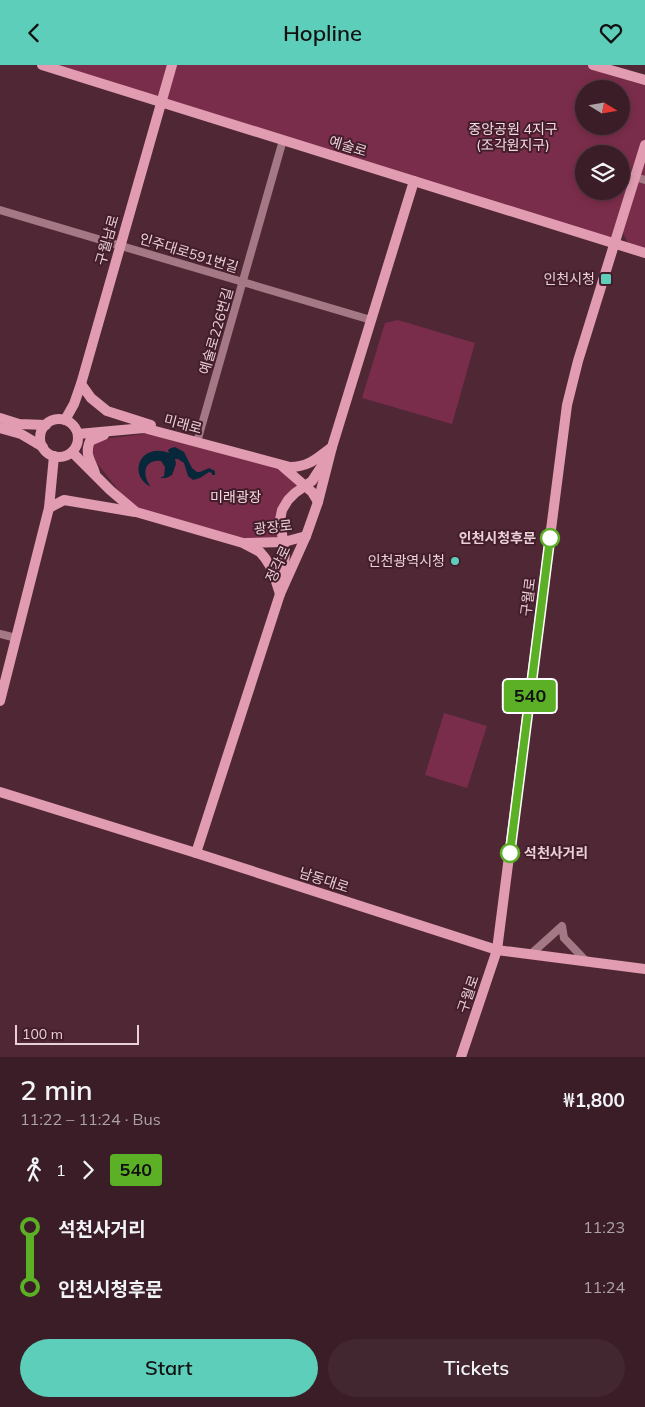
<!DOCTYPE html>
<meta charset="utf-8">
<style>
body{margin:0;font-family:Mulish,"Noto Sans KR",sans-serif;background:#422630;color:#f1f3f6;height:100vh;display:flex;flex-direction:column;font-size:19px;white-space:nowrap}
*{box-sizing:border-box;margin:0}
p{font-size:16px;color:#aca2a8}
.icon{flex:none;width:28px;height:28px;fill:none;stroke:currentColor;stroke-width:2;stroke-linecap:round;stroke-linejoin:round}
.map{position:relative;height:992px;overflow:hidden}
.side{display:flex;flex-direction:column;background:#3b1d28;flex:1}
.side>*{flex:none}
.badge{padding:0 10px;border-radius:4px;font-size:18px;line-height:32px}
.needle{width:32px;rotate:101deg}
.fabs{position:absolute;left:575px;top:15px;display:grid;gap:10px}
.fabs a{display:grid;place-items:center;width:55px;height:55px;border-radius:50%;background:#3b1d28;box-shadow:0 2px 8px #0003,0 0 0 1px #543b45;font-size:25px}
.scale{position:absolute;left:15px;bottom:12px;width:124px;box-sizing:border-box;padding-left:5px;border:2px solid #e9cfd6;border-top:0;font-size:14px;line-height:18px;white-space:nowrap;color:#e9cfd6;-webkit-text-stroke:4px #431d2b;paint-order:stroke}
.map>.badge{position:absolute;translate:-50% -50%;box-shadow:0 0 0 2px #fff}
.legs{display:flex;align-items:center;gap:8px;height:55px;padding:0 20px;font-size:16px}
.legs p{margin-inline-start:auto}
.headline{display:flex;align-items:center;justify-content:space-between;height:85px;padding:0 20px}
h1{font-size:28px;font-weight:600;line-height:38px}
.primary-button{display:flex;gap:10px;margin-top:auto;padding:10px 20px}
.primary-button a{flex:1;height:58px;border-radius:30px;background:#5dceb9;color:#111;font-size:20px;font-weight:600;line-height:58px;text-align:center}
.primary-button a+a{background:#422630;color:#f1f3f6}
ul{padding:0 20px;list-style:none}
li{display:flex;align-items:center;gap:18px;height:60px;font-size:19px}
li i{display:grid;place-items:center;width:8px;height:100%;margin:0 6px;background:currentColor}
li i::after{content:'';width:12px;height:12px;margin:-6px;border:4px solid;border-radius:50%;background:#3b1d28}
li p{margin-inline-start:auto}
li:first-child i{background:linear-gradient(#0000 50%,currentColor 0)}
li:last-child i{background:linear-gradient(currentColor 50%,#0000 0)}
header{display:flex;justify-content:space-between;align-items:center;height:65px;padding:0 20px;background:#5dceb9;color:#111;font-size:22px;font-weight:600}
.map>svg:first-child{display:block}
.green{fill:#7a2d4a;fill-rule:evenodd}
.water{fill:#07273a}
.lines{fill:none;stroke-linecap:round;stroke-linejoin:round}
.street{stroke:#a47885;stroke-width:8}
.secondary{stroke:#e19cb1;stroke-width:10}
.line-1-casing{stroke:#fff;stroke-width:11}
.line-1{stroke:#5bb025;stroke-width:8}
.poi-dot{fill:#5dceb9;stroke:#431d2b;stroke-width:2}
.stop-1-dot{fill:#fff;stroke:#5bb025;stroke-width:2.5}
.labels{text-anchor:middle;stroke-width:4;stroke-linejoin:round;paint-order:stroke}
.park-label{font-size:14px;fill:#f4d9e0;stroke:#431d2b}
.street-label{font-size:14px;fill:#e9cfd6;stroke:#431d2b}
.poi-label{font-size:14px;fill:#e9cfd6;stroke:#431d2b;text-anchor:end}
.stop-label{font-size:14px;font-weight:bold;fill:#e9cfd6;stroke:#431d2b;text-anchor:end}
</style>
<header><svg class="icon" aria-label="back" viewBox="0 0 24 24"><path d="M15 5l-7 7 7 7"/></svg>Hopline<svg class="icon" aria-label="heart" viewBox="0 0 24 24"><path d="M12 20l-8-8c-3-5 5-10 8-4 3-6 11-1 8 4z"/></svg></header>
<div class="map">
<svg width="645" height="992" viewBox="0 0 645 992">
<rect width="100%" height="100%" fill="#4f2735"/>
<!-- green -->
<g class="green">
<path d="M42 0H593L645 18V188L630 183 620 161 615 179 171 40 164 26 161 37ZM584 24H621V61H584ZM584 89H621V126H584Z"/>
<polygon points="398,255 475,278 452,359 362,333 385,258"/>
<polygon points="162,367 280,399 306,422 282,445 284,477 243,478 136,447 92,392 92,384 96,377 111,373"/>
<polygon points="444,648 487,661 467,723 425,710"/>
</g>
<!-- water -->
<path class="water" d="M175 382 184 387 192 403 197 407H200L209 403 215 406V410H212V408L209 407 200 413 193 415 188 411 184 398 178 394H175L176 399 172 410 166 413H160L164 411 165 402 161 396C143 394 142 411 151 422 127 410 140 377 169 388L168 385 171 383Z"/>
<g class="lines">
<!-- street -->
<g class="street">
<polyline points="635,112 645,115"/>
<polyline points="0,145 371,255"/>
<polyline points="197,377 283,75"/>
<polyline points="0,569 16,573"/>
<polyline points="531,889 562,861 564,873 586,896"/>
</g>
<!-- secondary -->
<g class="secondary">
<polyline points="42,0 645,188"/>
<polyline points="593,0 645,15"/>
<polyline points="81,319 91,333 107,346 151,360"/>
<polyline points="0,353 19,359 46,360"/>
<circle cx="59" cy="373" r="19"/>
<polyline points="65,355 74,339 81,319 172,0"/>
<polyline points="0,363 21,369 43,382"/>
<path d="M78 369 144 363 290 402C309 402 317 393 332 382"/>
<polyline points="72,387 110,425 136,447 243,478 260,487 265,493 272,504 280,529"/>
<polyline points="282,401 312,427 318,437"/>
<path d="M95 408C91 395 84 390 90 376L104 370"/>
<polyline points="49,443 64,435 135,447"/>
<polyline points="246,478 284,477 306,471"/>
<polyline points="282,516 285,489 280,455 282,445 288,435 295,428 312,416 325,396"/>
<polyline points="0,636 49,443 54,391"/>
<polyline points="0,727 196,788 497,885 645,904"/>
<polyline points="196,788 280,529 306,471 318,437 332,382 414,116"/>
<polyline points="461,992 497,885 567,340 578,296 645,80"/>
</g>
</g>
<g class="lines">
<defs>
<polyline id="line-1" points="510,788 550,473"/>
</defs>
<!-- line-1 casing -->
<use href="#line-1" class="line-1-casing"/>
<!-- line-1 -->
<use href="#line-1" class="line-1"/>
</g>
<!-- markers -->
<g class="poi-dot">
<rect x="600" y="208" width="12" height="12" rx="2.5"/>
<circle cx="455" cy="496" r="5"/>
</g>
<g class="stop-1-dot">
<circle cx="550" cy="473" r="9"/>
<circle cx="510" cy="788" r="9"/>
</g>
<g class="labels">
<!-- park labels -->
<g class="park-label">
<text x="513" y="69">중앙공원 4지구<tspan x="513" dy="16">(조각원지구)</tspan></text>
<text x="236" y="437">미래광장</text>
</g>
<!-- street labels -->
<g class="street-label">
<text transform="translate(348 81) rotate(17)" y="5">예술로</text>
<text transform="translate(107 175) rotate(-74)" y="5">구월남로</text>
<text transform="translate(189 188) rotate(17)" y="5">인주대로591번길</text>
<text transform="translate(216 266) rotate(-74)" y="5">예술로226번길</text>
<text transform="translate(183 359) rotate(15)" y="5">미래로</text>
<text transform="translate(273 462) rotate(-6)" y="5">광장로</text>
<text transform="translate(278 499) rotate(-65)" y="5">정각로</text>
<text transform="translate(528 532) rotate(-83)" y="5">구월로</text>
<text transform="translate(324 815) rotate(18)" y="5">남동대로</text>
<text transform="translate(468 929) rotate(-71)" y="5">구월로</text>
</g>
<!-- poi labels -->
<g class="poi-label">
<text x="595" y="219">인천시청</text>
<text x="445" y="501">인천광역시청</text>
</g>
<!-- stop labels -->
<g class="stop-label">
<text x="536" y="478">인천시청후문</text>
<text x="524" y="793" text-anchor="start">석천사거리</text>
</g>
</g>
</svg>
<div class="fabs">
<a><svg class="needle" viewBox="-14 -14 28 28"><path d="M0-13l5 13h-10z" fill="#e53935"/><path d="M0 13l5-13h-10z" fill="#aca2a8"/></svg></a>
<a><svg class="icon" aria-label="layers" viewBox="0 0 24 24"><path d="M12 4l9 5-9 5-9-5zM3 14l9 5 9-5"/></svg></a>
</div>
<div class="scale">100 m</div>
<b class="badge" style="left:530px;top:631px;background:#5bb025;color:#111">540</b>
</div>
<section class="side">
<div class="headline"><div><h1>2 min</h1><p>11:22 – 11:24 · Bus</p></div><b>₩1,800</b></div>
<div class="legs"><svg class="icon" aria-label="walk" viewBox="0 0 24 24"><circle cx="13" cy="4" r="2"/><path d="M13 8l-2 6 4 7M11 14l-3 7M7 12l3-4h3l4 4"/></svg>1<svg class="icon" aria-label="forward" viewBox="0 0 24 24"><path d="M9 5l7 7-7 7"/></svg><b class="badge" style="background:#5bb025;color:#111">540</b></div>
<ul>
<li><i style="color:#5bb025"></i><b>석천사거리</b><p>11:23</p></li>
<li><i style="color:#5bb025"></i><b>인천시청후문</b><p>11:24</p></li>
</ul>
<div class="primary-button"><a>Start</a><a>Tickets</a></div>
</section>
